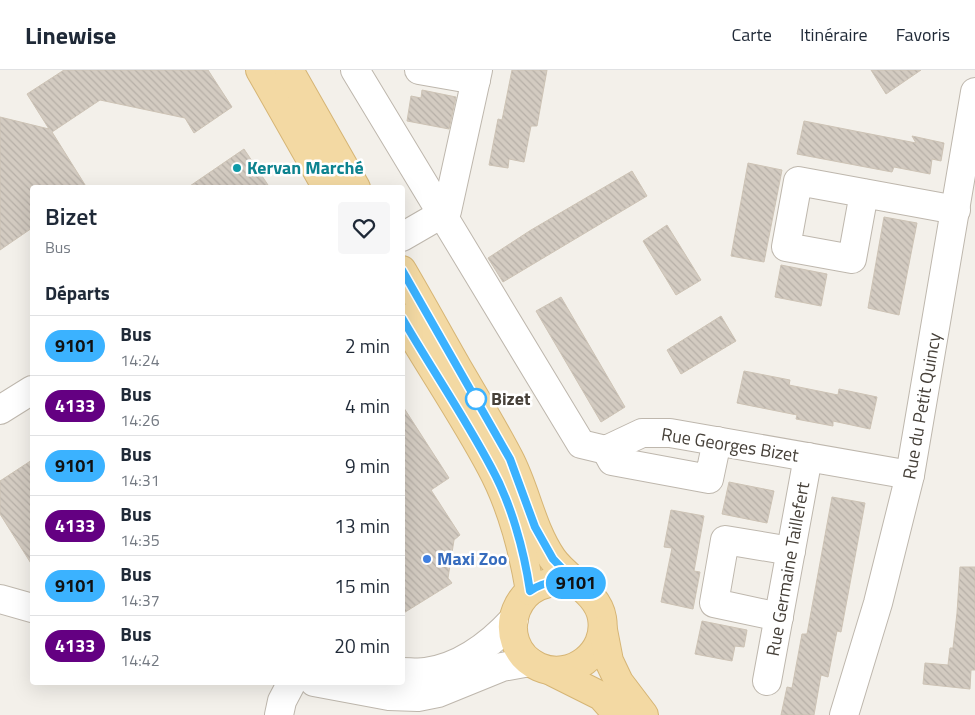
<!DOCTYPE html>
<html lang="fr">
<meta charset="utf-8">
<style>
body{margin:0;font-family:"Titillium Web",sans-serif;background:#f6f6f7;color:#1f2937;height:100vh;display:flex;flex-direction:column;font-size:19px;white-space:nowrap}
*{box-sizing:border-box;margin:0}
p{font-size:16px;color:#747a83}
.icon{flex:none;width:28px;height:28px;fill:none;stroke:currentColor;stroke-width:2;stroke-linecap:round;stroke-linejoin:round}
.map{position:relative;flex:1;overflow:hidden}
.details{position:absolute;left:30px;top:115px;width:375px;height:500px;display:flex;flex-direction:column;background:#fff;border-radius:5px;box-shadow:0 5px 20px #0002}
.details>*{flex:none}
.badge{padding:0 10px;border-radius:16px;font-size:18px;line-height:32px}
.map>.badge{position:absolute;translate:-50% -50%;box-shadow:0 0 0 2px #fff}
h2{padding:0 15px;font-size:19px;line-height:45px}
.round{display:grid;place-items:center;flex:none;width:52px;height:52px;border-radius:5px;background:#f6f6f7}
.head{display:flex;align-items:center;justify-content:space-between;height:85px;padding:0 15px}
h1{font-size:24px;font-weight:600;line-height:38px}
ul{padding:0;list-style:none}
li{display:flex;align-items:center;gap:15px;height:60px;padding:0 15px;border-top:1px solid #e0e1e3}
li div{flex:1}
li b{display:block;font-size:19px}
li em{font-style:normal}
li .badge{min-width:55px;font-weight:700;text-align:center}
header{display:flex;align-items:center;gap:30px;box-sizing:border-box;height:70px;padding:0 25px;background:#fff;border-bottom:1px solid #e0e1e3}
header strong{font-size:24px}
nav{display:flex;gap:28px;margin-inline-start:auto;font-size:18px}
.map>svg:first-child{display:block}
.building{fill:url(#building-back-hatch);stroke:#cdc3b5}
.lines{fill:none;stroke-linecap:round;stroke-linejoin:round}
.minor-casing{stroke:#beb7ad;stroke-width:30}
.major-casing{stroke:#d6b575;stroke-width:30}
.minor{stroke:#fff;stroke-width:28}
.major{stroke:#f3d9a3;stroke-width:28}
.line-casing{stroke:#fff;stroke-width:11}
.line{stroke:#3bb2ff;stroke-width:8}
.culture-dot{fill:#0f9aa8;stroke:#fff;stroke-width:2}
.stop-dot{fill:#fff;stroke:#3bb2ff;stroke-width:2.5}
.shop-dot{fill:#3f7fe0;stroke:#fff;stroke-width:2}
.labels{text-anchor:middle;stroke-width:5;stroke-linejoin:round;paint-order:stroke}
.culture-label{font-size:18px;font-weight:bold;fill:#0d838f;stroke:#fff;text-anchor:start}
.stop-label{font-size:18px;font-weight:bold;fill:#464039;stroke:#fff;text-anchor:start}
.street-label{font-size:18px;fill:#464039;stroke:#fff}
.shop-label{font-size:18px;font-weight:bold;fill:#366cbe;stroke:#fff;text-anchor:start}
</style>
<header>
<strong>Linewise</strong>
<nav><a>Carte</a><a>Itinéraire</a><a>Favoris</a></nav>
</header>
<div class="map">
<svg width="975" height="645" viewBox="0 0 975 645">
<defs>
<pattern id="building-back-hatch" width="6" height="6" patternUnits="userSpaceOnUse" patternTransform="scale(1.25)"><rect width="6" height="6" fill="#d3cbc1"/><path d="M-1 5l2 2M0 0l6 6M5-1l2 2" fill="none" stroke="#b6afa7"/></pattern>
</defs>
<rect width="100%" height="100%" fill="#f3f0ea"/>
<!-- building -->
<g class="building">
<polygon points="64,0 208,0 232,37 194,63 185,48 100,30 52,62 87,118 32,118 32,158 0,180 0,47 49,59 27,24"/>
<polygon points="512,0 547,0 537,56 531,56 524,92 509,89 508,98 489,95 498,49 502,50"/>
<polygon points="871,0 921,0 886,24"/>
<polygon points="422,20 456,27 449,59 407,51 411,26 421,28"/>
<polygon points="804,51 916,73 912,66 944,73 941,91 932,89 930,104 894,97 892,102 797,84"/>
<polygon points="244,79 270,118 187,118"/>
<polygon points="748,93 782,100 764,192 731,186"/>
<polygon points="632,101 647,126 503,212 488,188 531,160"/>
<polygon points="884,147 917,153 899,245 868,238"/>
<polygon points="667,155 701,210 676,225 643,171"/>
<polygon points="781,195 827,204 821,236 775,227"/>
<polygon points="561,227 625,337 601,352 536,241"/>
<polygon points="721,246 736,271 681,304 667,280"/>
<polygon points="744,301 790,310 789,315 838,325 839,319 877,327 870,359 833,351 833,356 796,349 797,345 737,333"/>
<polygon points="402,335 449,408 431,420 460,465 454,470 448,508 452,513 402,544"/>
<polygon points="32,390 32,495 0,444 0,411"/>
<polygon points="729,412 774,421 767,453 722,444"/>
<polygon points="832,427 865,433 841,562 837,561 828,607 821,605 814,645 781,645 787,617 792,618 802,564 807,564"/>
<polygon points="671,440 704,446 694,501 700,502 693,539 661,532 672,478 664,477"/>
<polygon points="960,497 975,497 975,600 971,600 970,619 923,614 925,593 948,595 950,578 953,578 957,543"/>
<polygon points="702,551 747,560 744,577 735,576 732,591 695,584"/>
</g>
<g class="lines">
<defs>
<g id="minor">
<polyline points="355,0 581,374 606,380 642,363 670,363 910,405"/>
<polyline points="419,0 476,10"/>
<polyline points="864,123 852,189 786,177 798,111 956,140"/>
<polyline points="402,167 447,141 478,0"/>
<polyline points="0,340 32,320"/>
<polyline points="606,380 612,391 709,409 717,371"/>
<polyline points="0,529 32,538"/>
<polyline points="779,547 714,533 725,470 791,481"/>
<path d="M402 602C410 602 418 603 426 602 461 597 491 574 514 549"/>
<polyline points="767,611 808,387"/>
<polyline points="314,612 389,626 418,627 438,623 502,597 530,592"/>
<polyline points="279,645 282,631 292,612"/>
<polyline points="844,645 878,533 910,405 975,22"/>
</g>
<g id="major">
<polyline points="260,0 327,118"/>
<polyline points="289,0 356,118"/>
<path d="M402 200C422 234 441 269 460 302 477 331 494 359 509 388 526 420 531 457 552 488 566 509 598 522 602 548 608 583 571 611 539 597 490 575 514 494 579 516"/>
<path d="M402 248C431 298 464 346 491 397 511 434 523 479 530 521"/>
<polyline points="603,560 609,591 619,612 644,645"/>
<polyline points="553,602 601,626 618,645"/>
</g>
</defs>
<!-- minor casing -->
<use href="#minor" class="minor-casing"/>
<!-- major casing -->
<use href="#major" class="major-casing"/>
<!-- minor -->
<use href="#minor" class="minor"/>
<!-- major -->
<use href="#major" class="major"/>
</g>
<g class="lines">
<defs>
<path id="line" d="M402 200 510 389 535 457 553 489 579 516C561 510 546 510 530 521 524 480 511 433 491 397 464 346 431 298 402 248"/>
</defs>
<!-- line casing -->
<use href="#line" class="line-casing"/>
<!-- line -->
<use href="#line" class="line"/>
</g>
<!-- markers -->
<circle class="culture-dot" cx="237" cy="98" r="5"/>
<circle class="stop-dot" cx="476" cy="329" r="10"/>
<circle class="shop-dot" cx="427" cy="489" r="5"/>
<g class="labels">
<!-- culture labels -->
<g class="culture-label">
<text x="247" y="104">Kervan Marché</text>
</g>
<!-- stop labels -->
<g class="stop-label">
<text x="491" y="335">Bizet</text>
</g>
<!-- street labels -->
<g class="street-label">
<text transform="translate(922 336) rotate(-80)" y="6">Rue du Petit Quincy</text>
<text transform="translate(730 375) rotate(9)" y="6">Rue Georges Bizet</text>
<text transform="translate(788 499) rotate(-80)" y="6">Rue Germaine Taillefert</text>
</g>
<!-- shop labels -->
<g class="shop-label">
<text x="437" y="495">Maxi Zoo</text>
</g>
</g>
</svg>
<b class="badge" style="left:576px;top:513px;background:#3bb2ff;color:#111">9101</b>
<section class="details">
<div class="head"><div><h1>Bizet</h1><p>Bus</p></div><a class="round"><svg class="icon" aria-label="heart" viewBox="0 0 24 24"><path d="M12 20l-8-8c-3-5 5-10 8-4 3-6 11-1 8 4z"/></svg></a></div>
<h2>Départs</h2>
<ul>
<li><span class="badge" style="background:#3bb2ff;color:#111">9101</span><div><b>Bus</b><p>14:24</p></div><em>2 min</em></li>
<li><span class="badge" style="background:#640082;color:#fff">4133</span><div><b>Bus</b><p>14:26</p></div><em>4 min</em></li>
<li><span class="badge" style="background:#3bb2ff;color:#111">9101</span><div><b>Bus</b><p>14:31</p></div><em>9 min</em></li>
<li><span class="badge" style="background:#640082;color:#fff">4133</span><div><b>Bus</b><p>14:35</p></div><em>13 min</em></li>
<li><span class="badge" style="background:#3bb2ff;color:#111">9101</span><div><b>Bus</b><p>14:37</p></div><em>15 min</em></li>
<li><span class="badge" style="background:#640082;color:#fff">4133</span><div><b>Bus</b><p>14:42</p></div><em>20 min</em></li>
</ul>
</section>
</div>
